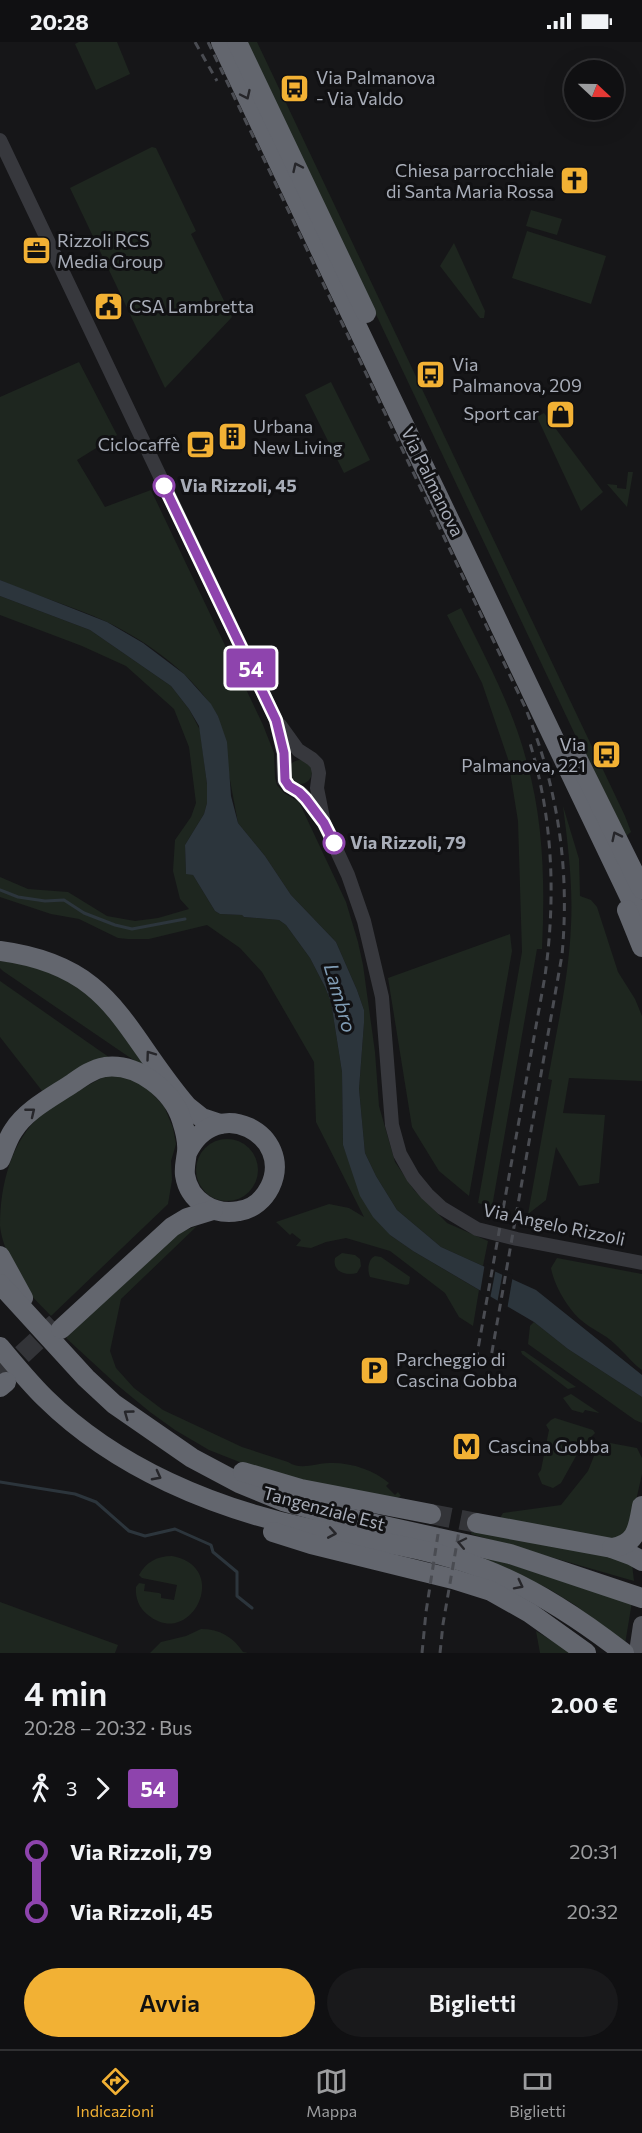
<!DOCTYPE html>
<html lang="it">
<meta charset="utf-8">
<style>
body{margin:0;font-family:Commissioner,sans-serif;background:#19191b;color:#f1f3f6;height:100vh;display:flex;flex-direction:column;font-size:22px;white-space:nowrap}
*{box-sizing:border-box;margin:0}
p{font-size:20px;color:#9c9d9f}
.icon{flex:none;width:33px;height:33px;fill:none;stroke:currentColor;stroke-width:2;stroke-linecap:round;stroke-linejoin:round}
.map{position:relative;height:1611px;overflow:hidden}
.sheet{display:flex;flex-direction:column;background:#101012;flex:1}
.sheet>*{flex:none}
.badge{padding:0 12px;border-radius:4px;font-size:21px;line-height:39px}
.needle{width:39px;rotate:112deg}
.tools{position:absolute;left:564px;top:18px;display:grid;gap:12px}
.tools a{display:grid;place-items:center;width:60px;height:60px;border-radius:50%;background:#101012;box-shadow:0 6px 24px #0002,0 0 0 2px #303032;font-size:30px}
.map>.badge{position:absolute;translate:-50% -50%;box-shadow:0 0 0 3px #fff}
.legs{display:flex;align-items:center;gap:9px;height:66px;padding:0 24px;font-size:20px}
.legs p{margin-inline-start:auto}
.head{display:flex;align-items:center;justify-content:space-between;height:102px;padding:0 24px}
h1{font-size:33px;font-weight:600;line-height:45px}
.cta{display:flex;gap:12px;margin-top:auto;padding:12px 24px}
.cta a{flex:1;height:69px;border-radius:36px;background:#f2b134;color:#111;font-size:24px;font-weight:600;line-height:69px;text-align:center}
.cta a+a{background:#19191b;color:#f1f3f6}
ul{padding:0 24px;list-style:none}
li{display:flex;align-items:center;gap:21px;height:60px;font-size:22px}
li i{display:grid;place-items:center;width:9px;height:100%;margin:0 8px;background:currentColor}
li i::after{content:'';width:15px;height:15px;margin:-8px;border:4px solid;border-radius:50%;background:#101012}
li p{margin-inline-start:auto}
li:first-child i{background:linear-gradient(#0000 50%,currentColor 0)}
li:last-child i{background:linear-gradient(currentColor 50%,#0000 0)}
.status{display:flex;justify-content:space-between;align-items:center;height:42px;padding:0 30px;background:#101012;direction:ltr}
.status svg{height:16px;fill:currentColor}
.tab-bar{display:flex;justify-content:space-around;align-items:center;height:84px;border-top:2px solid #303032;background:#101012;font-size:16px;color:#9c9d9f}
.tab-bar a{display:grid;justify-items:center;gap:3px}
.tab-bar .selected{color:#f2b134}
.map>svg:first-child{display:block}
.green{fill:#1e261f}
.water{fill:#2c353c}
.pier{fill:#161618}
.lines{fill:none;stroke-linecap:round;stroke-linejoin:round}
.stream{stroke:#2c353c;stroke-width:3}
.highway-tunnel{stroke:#333438;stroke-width:20;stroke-dasharray:20 10;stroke-linecap:butt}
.minor{stroke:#37383d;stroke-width:14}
.major{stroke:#53555c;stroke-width:18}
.highway{stroke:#63666e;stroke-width:20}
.rail{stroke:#4a4c52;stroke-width:3;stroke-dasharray:8 6;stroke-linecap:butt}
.oneway{stroke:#26262a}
.line-1-casing{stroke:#fff;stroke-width:14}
.line-1{stroke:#8e44ad;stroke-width:9}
.stop-1-dot{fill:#fff;stroke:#8e44ad;stroke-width:3}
.labels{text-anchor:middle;stroke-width:6;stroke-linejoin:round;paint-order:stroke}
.poi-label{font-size:18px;fill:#a8adb8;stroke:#111113;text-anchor:start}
.street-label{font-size:18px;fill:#a8adb8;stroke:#111113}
.stop-label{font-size:18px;font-weight:bold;fill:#a8adb8;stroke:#111113;text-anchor:start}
.water-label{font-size:20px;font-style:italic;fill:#7f9bb3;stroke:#111113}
</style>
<div class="status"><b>20:28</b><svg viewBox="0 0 49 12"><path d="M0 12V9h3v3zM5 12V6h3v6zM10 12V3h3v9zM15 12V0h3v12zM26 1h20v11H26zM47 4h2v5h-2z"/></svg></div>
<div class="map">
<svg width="642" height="1611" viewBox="0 0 642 1611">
<rect width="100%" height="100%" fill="#161618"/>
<!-- green -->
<g class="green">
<polygon points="79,0 117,0 130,32 96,48 75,2"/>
<polygon points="247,0 257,0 625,774 631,790 624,796"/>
<polygon points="152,105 156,106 196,189 191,192 232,275 165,346 70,146"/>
<polygon points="531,168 562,177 557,193 526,184"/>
<polygon points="527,189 606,214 591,262 512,236"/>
<polygon points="454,201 485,269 484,276 480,276 440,224"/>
<path d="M79 320 117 393 77 418 105 465 151 448 263 683 274 711 275 736 277 743 284 751 299 760 346 860 358 900 363 923 375 1010 379 1064 395 1120 414 1148 447 1181 488 1199 483 1224 441 1205 397 1168 376 1134 365 1111 359 1047 364 981V968L357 948 336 900 291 853 265 814 238 781 218 674C194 633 150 601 107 580 73 564 35 554 0 538V355Z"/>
<polygon points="331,340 370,418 344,431 305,353"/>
<polygon points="544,371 603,450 581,469 537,375"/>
<polygon points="628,430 633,430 627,465 607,442 617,443 617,446 626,447"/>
<polygon points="0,554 90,588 171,644 189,667 200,688 207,742 207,761 204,772 185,803 186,831 193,833 215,869 220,872 242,873 244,875 279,878 286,883 310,916 325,945 331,960 342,1030 343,1103 352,1127 390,1193 413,1209 479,1248 473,1284 459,1275 445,1251 390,1209 346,1196 326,1200 311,1206 296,1204 301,1198 292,1191 290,1193 276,1180 329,1162 349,1166 364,1175 316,1080 314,1020 262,930 240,906 207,883 149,897 128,897 118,896 79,877 51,872 0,855 0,835 28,847 68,850 107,874 135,879 158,876 189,867 180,857 173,829 175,798 191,775 196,761 189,705 174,667 126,624 82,604 0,573"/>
<path d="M461 566C485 615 512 664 526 717 544 779 545 843 542 907H537L492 1165 478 1161 522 910 518 779 508 717 482 641 447 573Z"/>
<circle cx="300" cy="730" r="12"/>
<path d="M563 764 579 817 580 854 591 858 597 865 618 930 635 957 642 974V1039L569 1036 563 1071 605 1073 599 1141 579 1144 556 1105 546 1158 528 1172 552 1038 548 1037C557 986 569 935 571 883 573 843 568 803 563 764Z"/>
<polygon points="510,892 512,909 469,1154 439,1129 412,1085 388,936"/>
<path d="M0 919C42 924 78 937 108 968 126 987 139 1012 154 1032L3 929 0 926Z"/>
<polygon points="0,939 113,1018 43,1050 0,995"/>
<path d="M105 1034H125L145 1044 164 1064 173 1086 176 1102 171 1119 172 1138 168 1162 51 1274C41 1263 28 1252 21 1239 12 1223 2 1202 0 1184 0 1143 11 1099 42 1072 56 1059 88 1044 105 1034Z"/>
<circle cx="227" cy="1128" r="31"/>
<path d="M197 1184 121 1257 110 1309 116 1326 134 1346 163 1368 242 1405 288 1420C301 1429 315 1421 329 1421 350 1420 374 1428 389 1441L386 1444 395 1453 398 1450 401 1454 393 1458 288 1439 209 1408 175 1388 150 1370 116 1342 66 1296 178 1191Z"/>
<path d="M342 1211 355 1213 360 1217 361 1224 357 1231C346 1234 332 1230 335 1216Z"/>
<path d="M375 1214 381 1215 410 1235 409 1242 406 1243 370 1235C367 1228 368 1217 375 1214Z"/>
<path d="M557 1216 642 1232V1328C632 1321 625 1311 615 1302 605 1292 591 1287 581 1278 568 1267 554 1243 551 1226Z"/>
<polygon points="534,1280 568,1307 642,1355 642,1381 635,1378 528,1302 530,1284"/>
<polygon points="521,1309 524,1309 576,1345 568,1347 522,1312"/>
<polygon points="571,1352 598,1370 599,1371 585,1368 583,1371 572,1368 563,1356"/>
<polygon points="555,1376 593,1388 595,1391 581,1405 561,1441 553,1446 542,1442 538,1432 541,1428 549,1388 546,1383 551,1378"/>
<polygon points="610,1401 637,1406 642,1416 642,1432 629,1490 619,1500 500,1476 503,1471 561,1463 588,1429 598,1404"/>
<polygon points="472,1485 621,1513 632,1522 634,1539 471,1492"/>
<polygon points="468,1509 632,1560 625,1602 575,1563 549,1547"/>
<path d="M172 1514C232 1525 191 1608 148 1573 139 1566 135 1556 136 1545L139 1541 145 1542 144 1549 159 1551 161 1552V1556L174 1558 177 1543 142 1536 139 1533C146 1520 157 1514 172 1514Z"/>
<polygon points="0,1560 118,1603 115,1611 0,1611"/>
<path d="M201 1587C220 1587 233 1595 243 1610L248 1611H150L161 1600 186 1594Z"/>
<polygon points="536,1589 572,1611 540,1611"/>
</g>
<!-- water -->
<polygon class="water" points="0,538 107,580 143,601 184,632 211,662 218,674 227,700 231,754 238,781 265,814 291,853 336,900 357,948 364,968 364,981 359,1047 365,1111 376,1134 397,1168 441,1205 536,1248 642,1333 642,1355 568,1307 534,1280 413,1209 390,1193 373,1175 360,1154 343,1103 342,1030 331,960 325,945 310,916 286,883 279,878 244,875 242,873 220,872 215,869 193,833 186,832 185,803 204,772 207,761 207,742 199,684 189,667 171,644 90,588 0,554"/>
<!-- pier -->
<g class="pier">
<polygon points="485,1221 496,1226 490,1257 480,1251"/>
<polygon points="503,1229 513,1233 507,1268 497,1262"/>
</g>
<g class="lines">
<!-- stream -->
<g class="stream">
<polyline points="0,848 18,855 45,859 64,858 84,871 115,883 132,887 185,877"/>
<polyline points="0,1440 75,1452 96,1460 129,1489 145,1494 175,1487 211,1503 213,1510 237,1530 237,1554 252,1566"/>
</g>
<!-- highway-tunnel -->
<g class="highway-tunnel">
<polyline points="0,1333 56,1281"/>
<polyline points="431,1472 477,1481"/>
</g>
<!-- minor -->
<g class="minor">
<polyline points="0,98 276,678 283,710 284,738 289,744 302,752 324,781 348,833 364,879 382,955 392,1083 400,1112 413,1135 427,1152 442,1166 477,1187 517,1197 642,1221"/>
<polyline points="280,683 298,708 312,717 317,722 319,731 317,746 323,776"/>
</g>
<!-- major -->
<polyline class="major" points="638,1610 642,1583"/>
<!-- highway -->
<g class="highway">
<polyline points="221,0 642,881"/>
<polyline points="237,0 366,271"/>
<polyline points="575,712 642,847"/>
<polyline points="627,868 642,905"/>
<path d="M0 909C114 924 122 988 187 1064L202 1076 220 1082"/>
<path d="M0 1118C4 1109 7 1098 13 1089 26 1068 52 1055 73 1041 83 1034 93 1027 105 1025 138 1021 173 1049 182 1079 185 1088 188 1100 187 1110 186 1118 184 1125 185 1133 189 1159 214 1174 239 1169 253 1167 264 1157 270 1145 295 1093 216 1050 187 1111"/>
<polyline points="0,1214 23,1256"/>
<polyline points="0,1242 86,1336 114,1362 192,1416 239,1441 283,1459 326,1471 510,1512 642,1556"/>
<polyline points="61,1287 172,1185 187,1176 213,1168"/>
<path d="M0 1305C14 1322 29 1340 45 1356 116 1426 215 1467 311 1487 369 1499 428 1505 484 1527 535 1547 580 1577 624 1611"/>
<polyline points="0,1345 6,1340"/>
<polyline points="243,1430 301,1447 431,1472"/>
<polyline points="477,1481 612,1506 631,1513 642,1519"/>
<polyline points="273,1490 311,1502 453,1537 491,1549 530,1571 586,1611"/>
<path d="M612 1506C637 1502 638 1486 642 1464"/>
</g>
<!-- rail -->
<g class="rail">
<polyline points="195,0 217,39"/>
<path d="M208 0 525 665C558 745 570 827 562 913L490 1321"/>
<path d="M476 1318 545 934C556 854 553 775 529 698"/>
<polyline points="422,1611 426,1570 439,1486"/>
<polyline points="440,1611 443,1582 459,1489"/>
</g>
</g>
<!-- one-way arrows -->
<defs><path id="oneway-chevron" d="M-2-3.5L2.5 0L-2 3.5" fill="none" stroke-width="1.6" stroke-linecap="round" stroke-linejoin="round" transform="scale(1.5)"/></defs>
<g class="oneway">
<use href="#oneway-chevron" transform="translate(246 53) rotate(65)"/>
<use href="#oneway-chevron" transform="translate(297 125) rotate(-115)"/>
<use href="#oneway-chevron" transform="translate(616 794) rotate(-116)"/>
<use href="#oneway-chevron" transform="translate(150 1013) rotate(-126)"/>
<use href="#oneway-chevron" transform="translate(31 1070) rotate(-39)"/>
<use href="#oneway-chevron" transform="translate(128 1372) rotate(-144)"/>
<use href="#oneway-chevron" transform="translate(157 1434) rotate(28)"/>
<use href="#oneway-chevron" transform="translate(332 1491) rotate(10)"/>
<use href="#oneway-chevron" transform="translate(462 1501) rotate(-168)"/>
<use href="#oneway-chevron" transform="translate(519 1543) rotate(27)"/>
</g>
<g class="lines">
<defs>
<polyline id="line-1" points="164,444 276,678 284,711 285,738 289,744 299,750 306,757 324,781 334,801"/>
</defs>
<!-- line-1 casing -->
<use href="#line-1" class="line-1-casing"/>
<!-- line-1 -->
<use href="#line-1" class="line-1"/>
</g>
<!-- icons -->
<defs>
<symbol id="bus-square" viewBox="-11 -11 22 22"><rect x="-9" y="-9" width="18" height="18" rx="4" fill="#f2b134" stroke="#111113"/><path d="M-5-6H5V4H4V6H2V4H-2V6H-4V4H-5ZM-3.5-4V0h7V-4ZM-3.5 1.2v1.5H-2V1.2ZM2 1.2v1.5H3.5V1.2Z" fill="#111"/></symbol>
<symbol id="church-square" viewBox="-11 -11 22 22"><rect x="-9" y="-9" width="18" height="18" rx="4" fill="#f2b134" stroke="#111113"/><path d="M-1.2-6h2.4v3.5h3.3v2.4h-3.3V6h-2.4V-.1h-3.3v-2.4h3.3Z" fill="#111"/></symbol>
<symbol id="office-square" viewBox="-11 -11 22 22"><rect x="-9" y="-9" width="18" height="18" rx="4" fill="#f2b134" stroke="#111113"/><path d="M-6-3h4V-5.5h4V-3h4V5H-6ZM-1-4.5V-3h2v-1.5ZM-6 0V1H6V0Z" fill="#111"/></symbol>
<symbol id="civic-square" viewBox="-11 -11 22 22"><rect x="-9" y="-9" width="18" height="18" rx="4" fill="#f2b134" stroke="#111113"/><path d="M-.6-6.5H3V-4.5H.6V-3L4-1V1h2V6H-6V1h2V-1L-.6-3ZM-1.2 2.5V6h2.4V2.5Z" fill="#111"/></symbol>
<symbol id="shop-square" viewBox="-11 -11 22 22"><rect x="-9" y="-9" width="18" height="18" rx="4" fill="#f2b134" stroke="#111113"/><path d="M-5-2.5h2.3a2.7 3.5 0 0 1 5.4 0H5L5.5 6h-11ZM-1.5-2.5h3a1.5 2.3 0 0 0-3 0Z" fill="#111"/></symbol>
<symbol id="building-square" viewBox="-11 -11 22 22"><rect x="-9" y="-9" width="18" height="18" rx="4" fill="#f2b134" stroke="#111113"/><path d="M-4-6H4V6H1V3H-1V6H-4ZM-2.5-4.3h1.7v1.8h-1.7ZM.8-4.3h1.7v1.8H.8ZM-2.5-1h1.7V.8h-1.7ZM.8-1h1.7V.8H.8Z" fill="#111"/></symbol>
<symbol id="cafe-square" viewBox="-11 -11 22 22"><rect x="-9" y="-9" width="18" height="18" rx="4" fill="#f2b134" stroke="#111113"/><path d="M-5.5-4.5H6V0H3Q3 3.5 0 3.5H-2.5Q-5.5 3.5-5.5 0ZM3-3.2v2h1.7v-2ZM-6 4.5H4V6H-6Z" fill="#111"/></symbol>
<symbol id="parking-square" viewBox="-11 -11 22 22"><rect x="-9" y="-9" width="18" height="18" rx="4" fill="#f2b134" stroke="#111113"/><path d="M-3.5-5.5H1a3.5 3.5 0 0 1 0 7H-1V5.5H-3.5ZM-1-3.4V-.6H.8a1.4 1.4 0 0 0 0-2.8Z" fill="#111"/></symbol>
<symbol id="metro-square" viewBox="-11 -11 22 22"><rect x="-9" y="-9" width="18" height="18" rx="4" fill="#f2b134" stroke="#111113"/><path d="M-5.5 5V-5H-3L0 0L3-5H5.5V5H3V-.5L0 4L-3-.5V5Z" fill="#111"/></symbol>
</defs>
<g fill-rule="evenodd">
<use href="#bus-square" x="278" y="30" width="33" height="33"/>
<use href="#church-square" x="558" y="122" width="33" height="33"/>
<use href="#office-square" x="20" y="192" width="33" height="33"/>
<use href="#civic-square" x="92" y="248" width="33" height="33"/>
<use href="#bus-square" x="414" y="316" width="33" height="33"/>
<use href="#shop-square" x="544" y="356" width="33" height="33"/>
<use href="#building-square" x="216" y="378" width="33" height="33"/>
<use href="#cafe-square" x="184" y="386" width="33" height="33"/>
<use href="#bus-square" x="590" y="696" width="33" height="33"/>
<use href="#parking-square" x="358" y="1312" width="33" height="33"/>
<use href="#metro-square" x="450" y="1388" width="33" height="33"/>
</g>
<!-- markers -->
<g class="stop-1-dot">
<circle cx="164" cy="444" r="10"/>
<circle cx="334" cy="801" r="10"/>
</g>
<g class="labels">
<!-- poi labels -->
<g class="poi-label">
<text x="316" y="42">Via Palmanova<tspan x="316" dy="21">- Via Valdo</tspan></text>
<text x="554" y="135" text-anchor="end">Chiesa parrocchiale<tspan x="554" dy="21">di Santa Maria Rossa</tspan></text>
<text x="57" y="205">Rizzoli RCS<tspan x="57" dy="21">Media Group</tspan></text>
<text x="129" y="271">CSA Lambretta</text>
<text x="452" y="329">Via<tspan x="452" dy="21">Palmanova, 209</tspan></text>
<text x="539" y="378" text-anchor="end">Sport car</text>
<text x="253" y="391">Urbana<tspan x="253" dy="21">New Living</tspan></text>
<text x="180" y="409" text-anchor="end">Ciclocaffè</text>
<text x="586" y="709" text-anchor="end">Via<tspan x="586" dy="21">Palmanova, 221</tspan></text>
<text x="396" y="1324">Parcheggio di<tspan x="396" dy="21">Cascina Gobba</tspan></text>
<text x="488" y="1411">Cascina Gobba</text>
</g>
<!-- street labels -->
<g class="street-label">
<text transform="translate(432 440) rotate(64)" y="6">Via Palmanova</text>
<text transform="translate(554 1183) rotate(12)" y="6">Via Angelo Rizzoli</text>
<text transform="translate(324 1467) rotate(15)" y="6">Tangenziale Est</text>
</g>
<!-- stop labels -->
<g class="stop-label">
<text x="180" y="450">Via Rizzoli, 45</text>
<text x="350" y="807">Via Rizzoli, 79</text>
</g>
<!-- water labels -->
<g class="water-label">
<text transform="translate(340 956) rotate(74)" y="7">Lambro</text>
</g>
</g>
</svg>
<div class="tools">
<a><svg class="needle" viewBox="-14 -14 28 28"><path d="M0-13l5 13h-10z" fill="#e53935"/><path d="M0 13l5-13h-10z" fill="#9c9d9f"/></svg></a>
</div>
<b class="badge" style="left:251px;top:626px;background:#8e44ad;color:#fff">54</b>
</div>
<section class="sheet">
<div class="head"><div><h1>4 min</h1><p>20:28 – 20:32 · Bus</p></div><b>2.00 €</b></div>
<div class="legs"><svg class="icon" aria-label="walk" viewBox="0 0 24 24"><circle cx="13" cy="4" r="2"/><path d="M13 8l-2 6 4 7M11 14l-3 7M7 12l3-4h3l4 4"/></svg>3<svg class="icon" aria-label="forward" viewBox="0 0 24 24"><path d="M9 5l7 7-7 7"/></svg><b class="badge" style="background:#8e44ad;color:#fff">54</b></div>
<ul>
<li><i style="color:#8e44ad"></i><b>Via Rizzoli, 79</b><p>20:31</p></li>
<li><i style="color:#8e44ad"></i><b>Via Rizzoli, 45</b><p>20:32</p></li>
</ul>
<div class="cta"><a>Avvia</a><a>Biglietti</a></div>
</section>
<nav class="tab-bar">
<a class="selected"><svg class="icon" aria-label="directions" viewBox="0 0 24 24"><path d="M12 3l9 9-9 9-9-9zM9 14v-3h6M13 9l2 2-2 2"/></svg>Indicazioni</a>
<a><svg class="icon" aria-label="map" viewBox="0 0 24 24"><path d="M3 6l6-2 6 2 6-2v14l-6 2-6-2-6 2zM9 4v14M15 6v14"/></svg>Mappa</a>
<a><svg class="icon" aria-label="tickets" viewBox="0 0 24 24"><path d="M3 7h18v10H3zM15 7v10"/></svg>Biglietti</a>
</nav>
